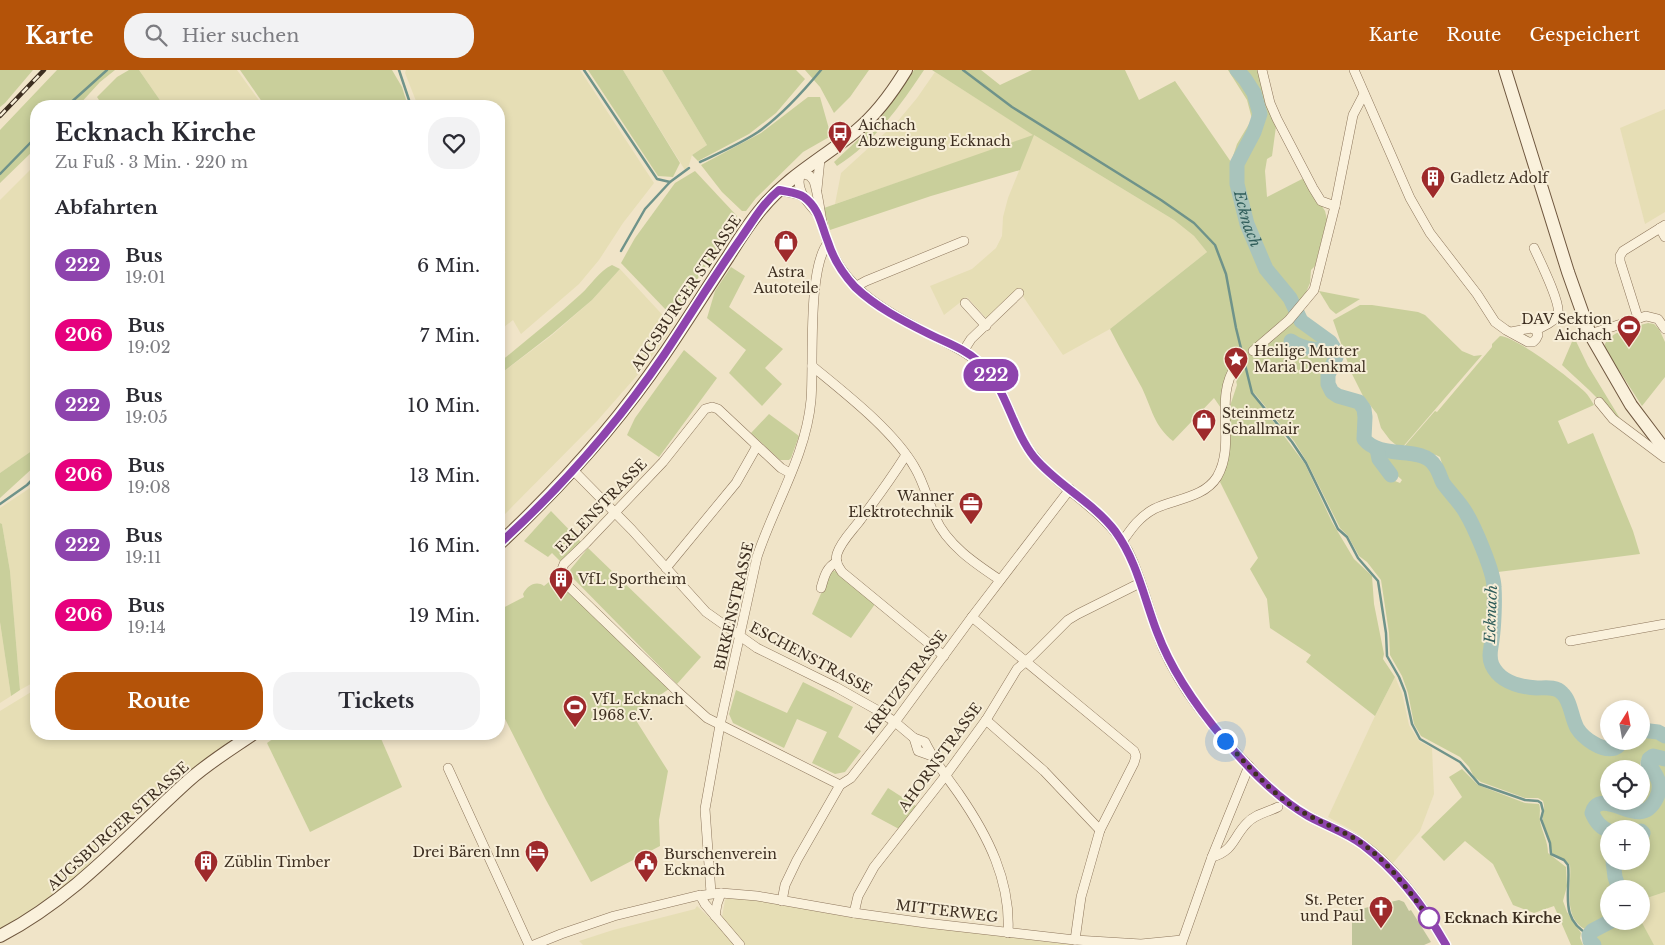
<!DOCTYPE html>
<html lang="de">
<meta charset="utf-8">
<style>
body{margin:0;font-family:"Libre Baskerville",serif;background:#f2f2f3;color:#2b2b33;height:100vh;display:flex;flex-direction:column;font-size:19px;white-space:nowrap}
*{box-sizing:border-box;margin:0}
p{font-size:16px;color:#7c7c81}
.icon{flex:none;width:28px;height:28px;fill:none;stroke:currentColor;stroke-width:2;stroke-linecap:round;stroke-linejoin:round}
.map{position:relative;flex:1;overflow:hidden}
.drawer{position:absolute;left:30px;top:30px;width:475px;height:640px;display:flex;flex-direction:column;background:#fff;border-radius:20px;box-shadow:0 2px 8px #0003}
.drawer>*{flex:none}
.badge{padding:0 10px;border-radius:16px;font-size:18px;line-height:32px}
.needle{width:32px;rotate:11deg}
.fabs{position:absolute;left:1600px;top:630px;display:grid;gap:10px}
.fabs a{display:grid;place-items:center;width:50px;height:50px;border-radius:50%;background:#fff;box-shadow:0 2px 8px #0003;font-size:25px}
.you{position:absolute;width:25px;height:25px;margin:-12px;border:4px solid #fff;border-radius:50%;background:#1a73e8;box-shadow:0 0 0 8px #1a73e833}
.map>.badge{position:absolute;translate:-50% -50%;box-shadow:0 0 0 2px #fff}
h2{padding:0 25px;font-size:19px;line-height:45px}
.round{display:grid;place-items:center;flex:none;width:52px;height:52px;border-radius:20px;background:#f2f2f3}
.head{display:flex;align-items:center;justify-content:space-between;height:85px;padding:0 25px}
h1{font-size:24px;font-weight:700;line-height:38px}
.primary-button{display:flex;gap:10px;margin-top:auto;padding:10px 25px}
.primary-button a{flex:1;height:58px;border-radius:20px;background:#b45309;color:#fff;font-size:20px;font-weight:700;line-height:58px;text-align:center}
.primary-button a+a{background:#f2f2f3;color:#2b2b33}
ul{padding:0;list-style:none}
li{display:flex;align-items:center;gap:15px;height:70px;padding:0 25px}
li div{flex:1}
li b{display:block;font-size:19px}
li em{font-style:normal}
li .badge{min-width:55px;font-weight:700;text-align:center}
header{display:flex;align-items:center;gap:30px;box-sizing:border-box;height:70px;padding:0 25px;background:#b45309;color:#fff}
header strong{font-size:24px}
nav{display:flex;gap:28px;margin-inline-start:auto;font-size:18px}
.search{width:350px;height:45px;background:#f2f2f3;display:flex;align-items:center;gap:12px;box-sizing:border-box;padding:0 18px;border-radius:20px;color:#7c7c81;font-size:19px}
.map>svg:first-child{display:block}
.farmland{fill:#e6deb5}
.green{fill:#c9cf9b;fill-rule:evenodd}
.cemetery{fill:#bfc49a}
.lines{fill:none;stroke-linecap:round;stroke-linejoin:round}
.stream{stroke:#6f938a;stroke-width:2.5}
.river{stroke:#a9c4bc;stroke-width:15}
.minor-casing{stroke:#8d765c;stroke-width:10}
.secondary-casing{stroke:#6f573f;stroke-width:14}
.minor{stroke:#faf1dc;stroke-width:9}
.secondary{stroke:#faf1dc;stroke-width:12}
.rail-casing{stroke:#3d2e20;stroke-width:4.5}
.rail{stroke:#f7eed8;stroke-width:2.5;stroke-dasharray:8;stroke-linecap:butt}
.line-casing{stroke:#fff;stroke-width:11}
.line{stroke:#8e44ad;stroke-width:8}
.walk{stroke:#3d2e20;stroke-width:5;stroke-dasharray:0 9}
.stop-dot{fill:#fff;stroke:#8e44ad;stroke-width:2.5}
.labels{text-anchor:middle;stroke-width:4;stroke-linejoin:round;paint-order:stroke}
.poi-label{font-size:14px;fill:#3d2e20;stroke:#f7eed8;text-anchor:start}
.street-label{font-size:14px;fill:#3d2e20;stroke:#f7eed8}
.stop-label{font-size:14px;font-weight:bold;fill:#3d2e20;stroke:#f7eed8;text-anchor:start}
.water-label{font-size:15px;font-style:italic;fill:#2f5d5a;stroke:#f7eed8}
</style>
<header>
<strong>Karte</strong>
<div class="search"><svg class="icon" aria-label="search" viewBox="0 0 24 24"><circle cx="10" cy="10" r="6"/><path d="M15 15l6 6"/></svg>Hier suchen</div>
<nav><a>Karte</a><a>Route</a><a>Gespeichert</a></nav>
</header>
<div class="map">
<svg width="1665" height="875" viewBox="0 0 1665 875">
<rect width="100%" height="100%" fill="#f0e4c8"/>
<!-- farmland -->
<g class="farmland">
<polygon points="139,0 237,0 263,36 164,36"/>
<polygon points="406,0 580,0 654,113 623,153 599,190 579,214 521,264 513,250 499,261 499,173 506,183 499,171 499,36 418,36 405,3"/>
<polygon points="623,0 662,0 707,75 692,85 689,95 685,100"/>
<polygon points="935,2 1034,65 1174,150 1194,166 1207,182 1110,259 1063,285 1022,225 988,250 967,227 944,245 930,216 972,199 996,178 1002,166 1003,147 1008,128 1033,66 835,134 841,103 897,52 917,28"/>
<polygon points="1665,39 1665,142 1645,154 1620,58"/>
<polygon points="36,94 36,384 33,380 0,403 0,130"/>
<polygon points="620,199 670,253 670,261 641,301 597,351 499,450 499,305 551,266 592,230"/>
<polygon points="36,414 36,611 20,620 10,501 2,454 0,453 0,438"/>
<polygon points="0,552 11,626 0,633"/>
<polygon points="1395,607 1402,623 1409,655 1419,671 1432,678 1434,724 1420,761 1393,793 1357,763 1328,747 1375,646"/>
<polygon points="36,619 36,664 241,664 184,705 95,785 86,799 53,828 0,861 0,641"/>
<polygon points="1665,822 1665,875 1654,875 1642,856 1641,830"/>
<polygon points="729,828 756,830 853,848 1064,874 1084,875 743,875 722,847 725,830"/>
<polygon points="697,836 716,854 735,875 583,875 579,871 613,860 695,839"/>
</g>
<!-- green -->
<g class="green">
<polygon points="0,0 33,0 5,33 0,37"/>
<polygon points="57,0 115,0 100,12 78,36 36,36 36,78 0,113 0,60"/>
<polygon points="129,0 139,0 164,36 103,36 97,27 117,7"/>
<polygon points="240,0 392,0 402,17 408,36 265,36"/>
<polygon points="588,0 623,0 680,93 673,107 658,106"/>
<polygon points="662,0 796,0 805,9 776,43 749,64 698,91 692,85 707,75"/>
<polygon points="805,0 869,0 850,27 834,43 820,17"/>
<path d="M914 0H924C900 36 874 73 837 96L834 92 880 49Z"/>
<path d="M932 0H981L1000 15 1032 0H1125L1139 30 1175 11 1231 92 1237 74 1252 49 1247 30 1228 0H1262L1277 49 1272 86 1267 89 1265 101 1267 127 1304 108 1325 141 1327 149 1315 196 1311 200 1310 213 1294 250C1303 260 1315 264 1326 272L1325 278 1300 273 1290 266H1286V271C1291 275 1297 281 1303 282 1313 285 1321 280 1332 286 1331 297 1320 302 1323 315 1329 341 1351 324 1360 338 1369 352 1345 371 1376 384 1379 399 1386 408 1400 413L1402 410 1389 398 1383 389 1384 385 1422 389 1431 396 1440 414 1438 416C1443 421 1449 426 1454 432 1467 449 1491 497 1491 518 1492 534 1490 551 1489 567 1488 576 1484 583 1488 593 1495 612 1518 621 1537 622 1544 622 1554 621 1559 625 1567 631 1569 651 1574 660 1586 680 1612 692 1629 671H1641V663L1643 662 1656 664 1665 670V685C1654 680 1642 680 1640 695 1650 703 1659 708 1656 722 1650 747 1626 737 1608 732 1605 731 1603 729 1601 729 1599 729 1595 731 1594 731 1577 741 1597 761 1609 765L1610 798 1616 819H1609V849L1585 859C1562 847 1572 815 1570 795L1565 790 1552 783C1551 772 1545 762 1543 751 1542 742 1546 742 1543 731L1538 728H1525L1481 712 1474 707 1469 697 1460 687 1421 666 1414 654 1408 623 1402 606 1390 585 1389 563 1381 510 1367 492 1359 486 1348 466 1340 458 1307 392 1294 371 1255 324 1251 322 1305 394 1332 452 1354 489 1372 506 1374 534 1384 584 1383 589 1395 607 1375 646 1306 592 1311 585 1270 558 1267 529 1250 499 1258 488 1220 412 1225 397 1229 339 1237 315 1233 297 1223 341 1214 328 1173 371C1154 356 1152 339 1142 318 1131 298 1120 279 1110 259L1207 182 1194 166 1174 150 1034 65 1020 100 931 126 830 160 824 138 1033 65ZM1609 699H1641V731H1609Z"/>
<polygon points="808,27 820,27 831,66 803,82 756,128 746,141 742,141 722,122 701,95 761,63"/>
<polygon points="695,101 737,146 678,240 672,243 668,242 621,193 635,168 675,113"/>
<path d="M612 195 620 199 592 230 552 264 499 305V293C526 270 555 248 581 224 592 214 599 201 612 195Z"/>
<polygon points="731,197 745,206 729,237 783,279 765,298 782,314 762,336 729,303 746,280 707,248 715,221"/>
<polygon points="1319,221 1360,229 1336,244 1330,239"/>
<polygon points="1360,235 1372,235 1418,242 1425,245 1462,281 1474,286 1482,285 1401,379 1390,370 1381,358 1377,344 1363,326 1351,302 1333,250"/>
<path d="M1648 253 1654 254 1659 259 1665 272V307L1642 336 1604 277C1608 261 1634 257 1648 253Z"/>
<path d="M1500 266C1517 267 1571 309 1585 322 1588 325 1591 330 1594 335L1558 351 1568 374 1593 363 1633 461 1640 484 1498 502 1470 440 1447 410 1440 387 1436 385 1402 379 1435 341 1437 342 1492 277V274Z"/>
<polygon points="1574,267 1588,296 1624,355 1588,319 1562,295"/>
<polygon points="684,280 717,308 659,387 627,365 635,348"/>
<polygon points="769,344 799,366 791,388 789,390 780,390 751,363"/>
<polygon points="33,380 36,384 36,395 0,428 0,403"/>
<polygon points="551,441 581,472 561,492 552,483 548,487 524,471"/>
<polygon points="0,453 2,454 10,501 20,620 11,626 0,552"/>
<polygon points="588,478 701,587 677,614 569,504 570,500"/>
<polygon points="831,501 835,501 839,504 875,534 851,568 812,544"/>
<path d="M555 507 669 619 632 644 668 701 659 750 660 776 591 812 546 730 499 637V540L524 527 523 524C527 516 536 510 544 516Z"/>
<polygon points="803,612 853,637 838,667 861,681 845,702 835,704 812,693 827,662 797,649 784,678 733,653 729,644 736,620 787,643"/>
<polygon points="280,664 379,664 402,717 310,762 267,673"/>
<path d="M1655 689 1665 692V822L1641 830V819H1624L1618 807 1616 791H1641V771L1643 770 1645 763 1642 758C1634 756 1616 758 1609 759L1597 750 1595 743 1597 739C1605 735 1612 738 1620 740 1653 750 1660 737 1664 707L1653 694V691Z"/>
<path d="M1462 699 1478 715 1525 733 1539 734C1541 740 1539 744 1540 751 1542 762 1548 771 1548 783L1566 797 1567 816 1563 831 1567 842 1581 863 1580 868 1583 875H1571L1554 836 1534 843 1513 835 1493 794 1465 771 1444 791 1421 767 1462 727 1449 707Z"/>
<polygon points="888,718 916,736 899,759 871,744"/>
<polygon points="1617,851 1641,851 1654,875 1596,875 1593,870 1593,865 1596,862"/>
</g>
<!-- cemetery -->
<polygon class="cemetery" points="1399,830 1404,832 1409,841 1411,840 1431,872 1424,875 1352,875 1352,841"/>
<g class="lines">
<!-- stream -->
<g class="stream">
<polyline points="399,0 411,36"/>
<polyline points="584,0 657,109 670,112"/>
<path d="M963 0 1012 37 1161 130 1194 153 1215 175 1226 204 1236 258 1252 323 1292 372 1306 393 1338 459 1347 467 1358 488 1378 511 1386 563 1387 586 1399 607 1405 622 1412 654 1420 669 1460 692 1479 714 1525 730 1538 731 1541 733 1543 741 1541 749 1550 773 1551 784 1564 790 1568 795C1571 822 1558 848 1589 865"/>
<polyline points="67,36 107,0"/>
<path d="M700 92C719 83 740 74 758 62 782 45 802 23 821 0"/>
<polyline points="0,104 36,67"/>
<polyline points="621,181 645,139 670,112 689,98"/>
<polyline points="0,434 27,415 36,406"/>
</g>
<!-- river -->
<g class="river">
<path id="s1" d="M1237 0 1245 9 1254 23 1260 44 1254 62 1237 94V114L1247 154 1266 199 1290 228 1301 251 1330 272 1335 280 1336 287 1328 305V314L1332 322 1338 326 1359 332 1364 339 1365 347 1364 369C1381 391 1422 374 1435 396 1439 401 1440 407 1443 413 1450 423 1460 432 1466 443 1474 456 1494 502 1494 517 1495 531 1494 556 1492 570 1491 579 1488 586 1492 595 1500 612 1520 617 1537 618 1545 618 1556 616 1562 623 1571 631 1571 647 1577 658 1583 668 1602 682 1615 678 1618 677 1620 674 1623 671"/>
<path d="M1291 271C1303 280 1320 280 1335 280"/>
<polyline points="1377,379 1379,389 1391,405"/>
<polyline points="1641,660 1658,662 1665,666"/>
<path d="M1609 761C1600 757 1596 752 1592 743 1593 739 1594 736 1599 734 1617 728 1641 758 1656 729 1664 714 1656 705 1648 693L1649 689 1653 686 1665 689"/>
<polyline points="1641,761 1643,763 1641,768"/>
<polyline points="1613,791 1615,807 1619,819"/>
<polyline points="1594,875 1590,871 1589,865 1592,861 1611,851"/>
</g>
<defs>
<g id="minor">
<polyline points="1262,0 1270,33 1277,49 1313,118 1321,131 1335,136"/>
<polyline points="1354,0 1410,128 1430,163 1477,224 1495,252 1506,260 1528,272 1533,272 1536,269 1538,265 1536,260 1531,258 1511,262"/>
<polyline points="817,119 820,89"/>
<polyline points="779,120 797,124 804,127"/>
<path d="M821 148C811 135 793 121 801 103L810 106 814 111C819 127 820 145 824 161 839 216 880 238 927 263 948 274 970 282 987 301 1008 324 1013 360 1034 386 1062 422 1105 439 1128 481 1143 510 1150 547 1163 578 1182 621 1212 657 1244 691 1263 712 1285 734 1310 747 1327 756 1345 762 1361 773 1396 797 1425 838 1446 875"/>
<polyline points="1660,158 1665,167"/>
<path d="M1534 178C1539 189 1561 233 1558 244 1556 251 1542 257 1536 260"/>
<polyline points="855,217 866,211 964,171"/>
<polyline points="965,233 986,256"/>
<polyline points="1638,248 1620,191 1620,186 1623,181 1665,155"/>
<polyline points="1590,264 1646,246 1658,249 1665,259"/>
<polyline points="964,280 971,269 1019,223"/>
<polyline points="1253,281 1289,250 1314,220 1335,136 1353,45 1364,24"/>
<path d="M812 296C846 324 894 361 915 398 924 413 928 431 935 447 947 475 976 494 1000 510"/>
<polyline points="1599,332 1613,349 1665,388"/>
<path d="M906 385C892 407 877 428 861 449 853 460 841 471 837 484 835 492 838 496 842 502L944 586"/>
<path d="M573 400 632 460 706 542 757 578 836 617 877 640 895 652 914 668 925 672C934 691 947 707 959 724 988 766 1011 811 1008 863"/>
<polyline points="790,403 781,398 718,339 712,337 705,339 663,392 586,473 564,494 561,502 563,511 677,621 707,648 840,715"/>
<path d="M1122 472C1131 459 1139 447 1154 439 1174 429 1204 428 1217 407 1237 373 1213 328 1236 296"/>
<polyline points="666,498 736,413 757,376"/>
<path d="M821 518C824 508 826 497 837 492"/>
<polyline points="972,547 1134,681 1136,686 1134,693 1100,760 1081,827 1075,870"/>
<polyline points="1570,571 1665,554"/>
<polyline points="986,650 1044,701 1100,760"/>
<polyline points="914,668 918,681 932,686"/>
<polyline points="448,698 529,875"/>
<path d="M1212 787C1234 781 1233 767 1247 753 1255 744 1268 742 1278 737"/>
<path d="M711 823 705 739 720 655 757 487C774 435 806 386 811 330 814 295 807 198 828 173"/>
<polyline points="700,825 705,834 740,875"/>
<polyline points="782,831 785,815 797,790 840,715 851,708 895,652 972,547 1070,419"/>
<polyline points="854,843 858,826 874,797 946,705 986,650 1017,599 1033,585 1068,550 1078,544 1140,513"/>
<polyline points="715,846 717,834 721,823"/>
<polyline points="534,875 561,864 614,846 696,826 721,823 757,826 854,843 926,853 1075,870 1141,874 1182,870"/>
<polyline points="1181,875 1212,787 1249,696"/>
</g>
<g id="secondary">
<polyline points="1505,0 1568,202 1590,264 1631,335 1665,380"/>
<path d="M499 474C560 417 616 355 663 286 685 254 706 220 728 187 738 171 749 153 762 138 788 106 825 87 856 61 877 44 892 23 906 0"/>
<path d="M0 866C76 826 126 767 188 711 208 693 231 679 253 664"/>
</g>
</defs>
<!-- minor casing -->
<use href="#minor" class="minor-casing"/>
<!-- secondary casing -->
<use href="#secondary" class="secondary-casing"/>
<!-- minor -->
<use href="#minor" class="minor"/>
<!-- secondary -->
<use href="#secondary" class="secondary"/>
<defs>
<polyline id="rail" points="0,46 44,0"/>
</defs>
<!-- rail casing -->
<use href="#rail" class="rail-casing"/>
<!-- rail -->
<use href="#rail" class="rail"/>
</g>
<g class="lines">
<defs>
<path id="line" d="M499 474C561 418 617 354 664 285 690 246 714 206 741 168 753 151 763 133 779 120 787 122 797 122 804 127 820 139 821 155 828 172 833 188 843 204 855 217 876 237 903 251 929 264 947 273 965 279 979 292 1007 317 1011 358 1034 387 1057 415 1093 432 1115 461 1137 491 1144 528 1157 562 1172 602 1196 636 1223 668 1247 697 1275 727 1308 746 1326 756 1346 762 1363 775 1397 801 1425 838 1446 875"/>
</defs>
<!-- line casing -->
<use href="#line" class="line-casing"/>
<!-- line -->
<use href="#line" class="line"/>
<!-- walk -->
<path class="walk" d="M1225 671C1244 691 1265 716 1287 732 1310 749 1337 757 1360 772 1389 792 1409 821 1429 848"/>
</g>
<!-- icons -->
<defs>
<symbol id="bus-pin" viewBox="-11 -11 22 30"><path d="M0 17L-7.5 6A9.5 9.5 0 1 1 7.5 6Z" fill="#9e2a2b" stroke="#f7eed8"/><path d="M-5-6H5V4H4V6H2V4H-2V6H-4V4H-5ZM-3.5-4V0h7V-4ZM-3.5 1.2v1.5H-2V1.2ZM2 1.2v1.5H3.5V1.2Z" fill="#fff"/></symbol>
<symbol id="building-pin" viewBox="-11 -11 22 30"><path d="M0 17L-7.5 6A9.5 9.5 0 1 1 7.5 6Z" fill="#9e2a2b" stroke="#f7eed8"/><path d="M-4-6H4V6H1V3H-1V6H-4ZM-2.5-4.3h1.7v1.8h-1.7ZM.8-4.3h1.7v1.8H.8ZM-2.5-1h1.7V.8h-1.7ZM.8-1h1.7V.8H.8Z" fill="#fff"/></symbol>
<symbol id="shop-pin" viewBox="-11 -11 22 30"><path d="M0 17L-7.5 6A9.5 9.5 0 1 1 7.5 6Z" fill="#9e2a2b" stroke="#f7eed8"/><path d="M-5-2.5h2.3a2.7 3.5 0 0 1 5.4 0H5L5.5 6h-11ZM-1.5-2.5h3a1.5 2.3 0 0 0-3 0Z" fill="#fff"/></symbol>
<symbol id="stadium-pin" viewBox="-11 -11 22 30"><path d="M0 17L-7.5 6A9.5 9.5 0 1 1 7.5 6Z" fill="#9e2a2b" stroke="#f7eed8"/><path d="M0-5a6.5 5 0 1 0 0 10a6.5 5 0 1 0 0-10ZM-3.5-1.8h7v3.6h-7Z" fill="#fff"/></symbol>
<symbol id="sight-pin" viewBox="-11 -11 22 30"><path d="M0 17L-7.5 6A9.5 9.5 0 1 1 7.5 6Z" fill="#9e2a2b" stroke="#f7eed8"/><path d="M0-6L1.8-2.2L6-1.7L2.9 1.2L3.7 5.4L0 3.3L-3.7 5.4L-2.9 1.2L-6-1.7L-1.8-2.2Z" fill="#fff"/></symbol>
<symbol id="office-pin" viewBox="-11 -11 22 30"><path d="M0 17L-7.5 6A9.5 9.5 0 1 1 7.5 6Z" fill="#9e2a2b" stroke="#f7eed8"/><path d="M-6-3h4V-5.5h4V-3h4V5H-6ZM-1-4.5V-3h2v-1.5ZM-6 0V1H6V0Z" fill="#fff"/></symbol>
<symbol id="hotel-pin" viewBox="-11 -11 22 30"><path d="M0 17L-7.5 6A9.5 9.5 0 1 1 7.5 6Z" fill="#9e2a2b" stroke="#f7eed8"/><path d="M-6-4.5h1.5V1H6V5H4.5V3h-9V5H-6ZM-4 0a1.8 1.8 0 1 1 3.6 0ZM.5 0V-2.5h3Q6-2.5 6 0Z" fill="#fff"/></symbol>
<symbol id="civic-pin" viewBox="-11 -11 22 30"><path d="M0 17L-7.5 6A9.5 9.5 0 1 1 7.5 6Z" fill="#9e2a2b" stroke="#f7eed8"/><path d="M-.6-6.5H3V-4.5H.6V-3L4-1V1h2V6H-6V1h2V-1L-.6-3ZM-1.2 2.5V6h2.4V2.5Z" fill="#fff"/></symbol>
<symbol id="church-pin" viewBox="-11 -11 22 30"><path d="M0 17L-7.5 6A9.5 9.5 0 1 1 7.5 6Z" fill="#9e2a2b" stroke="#f7eed8"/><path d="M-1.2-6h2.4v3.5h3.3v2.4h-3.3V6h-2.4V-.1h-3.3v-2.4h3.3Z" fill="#fff"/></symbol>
</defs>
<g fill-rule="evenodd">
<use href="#bus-pin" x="826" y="49" width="28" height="38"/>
<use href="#building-pin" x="1419" y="94" width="28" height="38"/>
<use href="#shop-pin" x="772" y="158" width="28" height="38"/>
<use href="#stadium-pin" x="1615" y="243" width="28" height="38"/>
<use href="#sight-pin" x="1222" y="275" width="28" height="38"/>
<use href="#shop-pin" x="1190" y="337" width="28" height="38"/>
<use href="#office-pin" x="957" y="420" width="28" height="38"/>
<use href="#building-pin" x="547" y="495" width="28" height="38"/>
<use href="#stadium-pin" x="561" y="623" width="28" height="38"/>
<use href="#hotel-pin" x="523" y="768" width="28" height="38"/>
<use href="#building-pin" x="192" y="778" width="28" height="38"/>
<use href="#civic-pin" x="632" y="778" width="28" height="38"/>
<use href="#church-pin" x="1367" y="824" width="28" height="38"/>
</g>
<!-- markers -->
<circle class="stop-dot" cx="1429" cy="848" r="10"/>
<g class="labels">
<!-- poi labels -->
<g class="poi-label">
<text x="858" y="60">Aichach<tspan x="858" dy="16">Abzweigung Ecknach</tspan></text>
<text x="1450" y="113">Gadletz Adolf</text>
<text x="786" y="207" text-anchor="middle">Astra<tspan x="786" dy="16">Autoteile</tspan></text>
<text x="1612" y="254" text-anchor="end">DAV Sektion<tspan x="1612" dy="16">Aichach</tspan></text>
<text x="1254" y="286">Heilige Mutter<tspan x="1254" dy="16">Maria Denkmal</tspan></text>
<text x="1222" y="348">Steinmetz<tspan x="1222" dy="16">Schallmair</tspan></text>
<text x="954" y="431" text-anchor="end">Wanner<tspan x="954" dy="16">Elektrotechnik</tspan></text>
<text x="578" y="514">VfL Sportheim</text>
<text x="592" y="634">VfL Ecknach<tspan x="592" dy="16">1968 e.V.</tspan></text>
<text x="520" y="787" text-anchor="end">Drei Bären Inn</text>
<text x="664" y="789">Burschenverein<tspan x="664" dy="16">Ecknach</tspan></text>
<text x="224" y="797">Züblin Timber</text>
<text x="1364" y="835" text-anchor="end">St. Peter<tspan x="1364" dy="16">und Paul</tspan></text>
</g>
<!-- street labels -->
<g class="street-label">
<text transform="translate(686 223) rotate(-56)" y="5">AUGSBURGER STRASSE</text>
<text transform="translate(601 436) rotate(-46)" y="5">ERLENSTRASSE</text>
<text transform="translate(734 536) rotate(-77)" y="5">BIRKENSTRASSE</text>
<text transform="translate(811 588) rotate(28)" y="5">ESCHENSTRASSE</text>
<text transform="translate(906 612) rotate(-53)" y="5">KREUZSTRASSE</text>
<text transform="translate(940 687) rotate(-54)" y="5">AHORNSTRASSE</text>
<text transform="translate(118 756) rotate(-42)" y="5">AUGSBURGER STRASSE</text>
<text transform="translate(947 841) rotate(7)" y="5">MITTERWEG</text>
</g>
<!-- stop labels -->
<g class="stop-label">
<text x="1444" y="853">Ecknach Kirche</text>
</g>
<!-- water labels -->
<g class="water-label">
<text dy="5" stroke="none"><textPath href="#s1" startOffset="162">Ecknach</textPath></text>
<text transform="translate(1491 544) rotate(-88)" y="5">Ecknach</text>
</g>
</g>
</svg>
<div class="fabs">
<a><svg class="needle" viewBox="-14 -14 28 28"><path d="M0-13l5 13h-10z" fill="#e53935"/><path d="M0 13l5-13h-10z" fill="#7c7c81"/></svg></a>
<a><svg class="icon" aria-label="locate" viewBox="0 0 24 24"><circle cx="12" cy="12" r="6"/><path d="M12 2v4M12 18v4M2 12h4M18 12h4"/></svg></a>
<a>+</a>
<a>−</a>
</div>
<div class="you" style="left:1225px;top:671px"></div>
<b class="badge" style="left:991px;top:305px;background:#8e44ad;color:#fff">222</b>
<section class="drawer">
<div class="head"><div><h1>Ecknach Kirche</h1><p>Zu Fuß · 3 Min. · 220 m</p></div><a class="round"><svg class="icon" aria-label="heart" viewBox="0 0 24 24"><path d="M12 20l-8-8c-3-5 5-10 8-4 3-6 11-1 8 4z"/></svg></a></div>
<h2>Abfahrten</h2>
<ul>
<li><span class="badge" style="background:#8e44ad;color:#fff">222</span><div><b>Bus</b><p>19:01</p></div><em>6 Min.</em></li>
<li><span class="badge" style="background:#e6007e;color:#fff">206</span><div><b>Bus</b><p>19:02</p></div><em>7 Min.</em></li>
<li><span class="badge" style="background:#8e44ad;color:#fff">222</span><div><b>Bus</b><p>19:05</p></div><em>10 Min.</em></li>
<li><span class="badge" style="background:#e6007e;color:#fff">206</span><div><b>Bus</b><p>19:08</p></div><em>13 Min.</em></li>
<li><span class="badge" style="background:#8e44ad;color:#fff">222</span><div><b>Bus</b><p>19:11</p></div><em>16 Min.</em></li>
<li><span class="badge" style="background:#e6007e;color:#fff">206</span><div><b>Bus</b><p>19:14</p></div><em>19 Min.</em></li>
</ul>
<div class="primary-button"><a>Route</a><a>Tickets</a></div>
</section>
</div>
